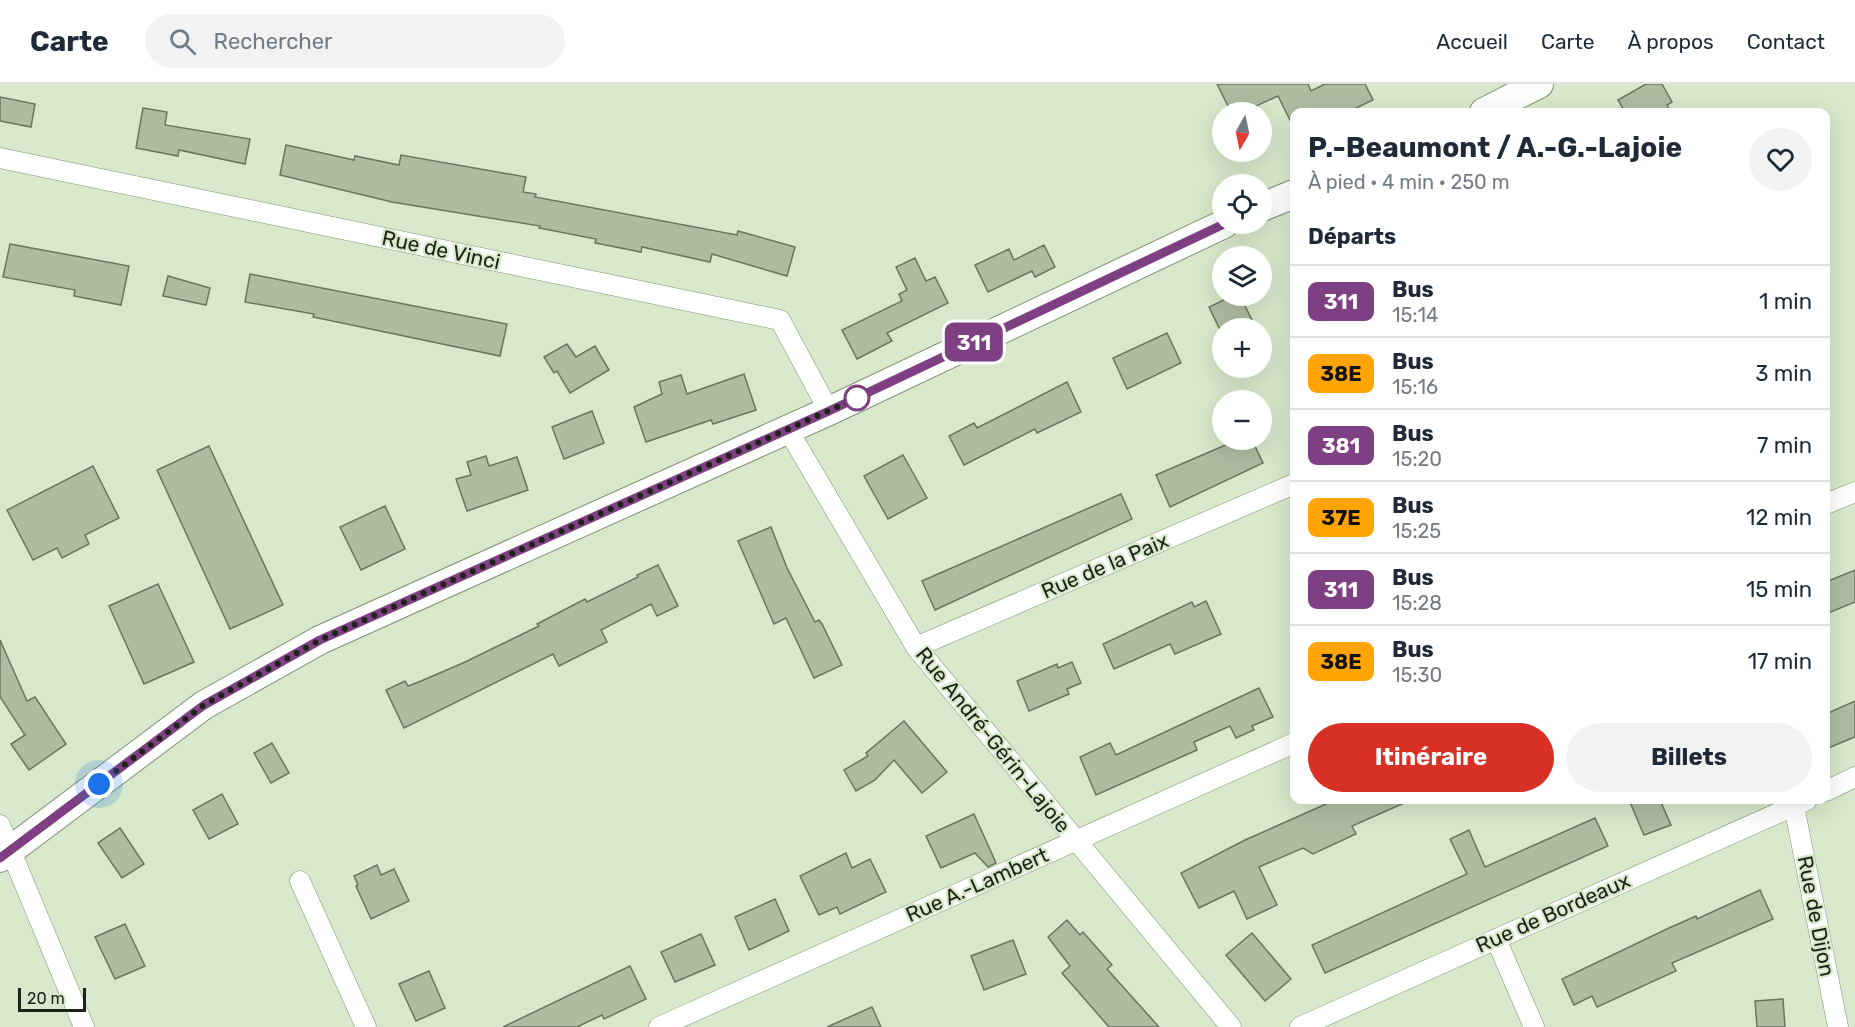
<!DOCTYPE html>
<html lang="fr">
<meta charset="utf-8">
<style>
body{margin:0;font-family:Rubik,sans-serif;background:#f2f2f3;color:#1f2937;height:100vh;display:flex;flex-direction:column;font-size:22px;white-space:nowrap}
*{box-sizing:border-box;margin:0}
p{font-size:20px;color:#747a83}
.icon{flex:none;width:33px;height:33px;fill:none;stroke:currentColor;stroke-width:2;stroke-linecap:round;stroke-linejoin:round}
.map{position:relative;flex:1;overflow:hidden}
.side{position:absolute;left:1290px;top:24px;width:540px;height:696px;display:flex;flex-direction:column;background:#fff;border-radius:12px;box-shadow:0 6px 24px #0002}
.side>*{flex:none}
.badge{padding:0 12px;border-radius:9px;font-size:21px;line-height:39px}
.needle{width:39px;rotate:189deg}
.controls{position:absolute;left:1212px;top:18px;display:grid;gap:12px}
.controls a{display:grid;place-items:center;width:60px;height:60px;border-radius:50%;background:#fff;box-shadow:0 6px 24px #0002;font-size:30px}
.scale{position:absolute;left:18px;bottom:15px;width:68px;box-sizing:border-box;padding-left:6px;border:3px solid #1d2318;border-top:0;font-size:16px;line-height:21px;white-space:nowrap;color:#1d2318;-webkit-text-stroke:4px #d8e8ca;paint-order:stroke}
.you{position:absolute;width:30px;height:30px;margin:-15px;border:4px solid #fff;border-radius:50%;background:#1a73e8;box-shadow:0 0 0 9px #1a73e833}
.map>.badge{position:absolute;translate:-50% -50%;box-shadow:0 0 0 3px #fff}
h2{padding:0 18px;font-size:22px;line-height:54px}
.round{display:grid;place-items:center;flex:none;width:63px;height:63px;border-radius:32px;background:#f2f2f3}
.headline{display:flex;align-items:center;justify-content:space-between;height:102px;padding:0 18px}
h1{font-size:28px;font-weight:700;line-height:45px}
.action{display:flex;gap:12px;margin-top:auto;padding:12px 18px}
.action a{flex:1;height:69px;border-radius:36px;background:#d93025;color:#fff;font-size:24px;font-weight:700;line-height:69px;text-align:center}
.action a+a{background:#f2f2f3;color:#1f2937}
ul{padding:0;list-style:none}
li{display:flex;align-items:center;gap:18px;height:72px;padding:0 18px;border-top:2px solid #e0e1e3}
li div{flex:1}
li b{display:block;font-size:22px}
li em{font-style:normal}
li .badge{min-width:66px;font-weight:700;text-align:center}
header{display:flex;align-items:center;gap:36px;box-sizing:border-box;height:84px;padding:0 30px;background:#fff;border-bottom:2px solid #e0e1e3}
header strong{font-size:28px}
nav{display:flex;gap:33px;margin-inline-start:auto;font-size:21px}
.search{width:420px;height:54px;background:#f2f2f3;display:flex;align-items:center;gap:15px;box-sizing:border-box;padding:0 21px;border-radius:33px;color:#747a83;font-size:22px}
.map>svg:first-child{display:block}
.building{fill:#aebda0;stroke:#69775c;stroke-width:1.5}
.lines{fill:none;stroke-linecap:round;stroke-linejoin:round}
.street-casing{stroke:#819074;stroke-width:21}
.secondary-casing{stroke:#819074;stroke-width:30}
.street{stroke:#fff;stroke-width:20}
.secondary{stroke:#fff;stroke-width:28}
.line-casing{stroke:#fff;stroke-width:14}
.line{stroke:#7e4082;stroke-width:9}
.walk{stroke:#1d2318;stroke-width:6;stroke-dasharray:0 10.8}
.stop-dot{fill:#fff;stroke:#7e4082;stroke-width:3}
.labels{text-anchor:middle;stroke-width:4.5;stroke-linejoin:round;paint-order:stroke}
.street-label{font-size:21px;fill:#1d2318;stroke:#d8e8ca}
</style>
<header>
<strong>Carte</strong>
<div class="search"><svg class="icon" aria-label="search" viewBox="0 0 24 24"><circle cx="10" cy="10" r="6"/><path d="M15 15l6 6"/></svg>Rechercher</div>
<nav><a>Accueil</a><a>Carte</a><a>À propos</a><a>Contact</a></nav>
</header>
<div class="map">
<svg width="1855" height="943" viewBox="0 0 1855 943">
<rect width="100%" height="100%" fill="#d8e8ca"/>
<!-- building -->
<g class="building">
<polygon points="1217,0 1308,0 1311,7 1325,0 1365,0 1373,16 1348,28 1294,28 1294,34 1290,36 1278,12 1243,28 1231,28"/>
<polygon points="1646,0 1662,0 1672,18 1667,21 1671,28 1625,28 1618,16"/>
<polygon points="0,13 35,20 31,43 0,37"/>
<polygon points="143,24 167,28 165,41 250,55 245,80 179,66 178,72 136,64"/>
<polygon points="286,61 354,76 355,72 399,81 401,71 526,93 523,108 536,110 535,113 737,151 738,147 795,163 787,192 712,170 710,178 642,163 641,168 595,159 596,155 539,144 540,142 392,118 280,91"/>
<polygon points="10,160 129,182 121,221 74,212 75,206 3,193"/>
<polygon points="1044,161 1055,183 1035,193 1032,187 988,208 975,181 1009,165 1014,176"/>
<polygon points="915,174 926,197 935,193 948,219 887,249 892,257 857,275 842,246 902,217 899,210 907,206 896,183"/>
<polygon points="250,190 507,240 500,272 313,233 314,230 245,218"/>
<polygon points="168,192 210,204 206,221 163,212"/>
<polygon points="1232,212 1240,212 1252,236 1234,244 1222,244 1222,250 1209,223"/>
<polygon points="1167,249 1181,279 1127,305 1113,274"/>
<polygon points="567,260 576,273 595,262 609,286 570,309 557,287 554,289 544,273"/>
<polygon points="744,290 756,326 713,340 711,336 646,358 634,323 662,310 659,298 681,291 687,310"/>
<polygon points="1067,298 1081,328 1037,349 1035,345 964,381 949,352 974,339 977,344"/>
<polygon points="592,327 604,359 564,375 552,343"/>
<polygon points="1237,356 1252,356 1263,379 1170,423 1156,391"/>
<polygon points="209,362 283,521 230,545 157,386"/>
<polygon points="903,371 927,414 888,435 864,392"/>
<polygon points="486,372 489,382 517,373 528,406 467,427 456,395 471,391 467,378"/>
<polygon points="93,382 119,434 85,451 89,460 62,474 57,464 33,476 7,426"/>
<polygon points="1121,410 1132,435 935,526 922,497"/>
<polygon points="385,422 405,465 361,486 340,443"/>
<polygon points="771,443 787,484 815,538 819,536 822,540 842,581 814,594 786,534 774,540 738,457"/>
<polygon points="658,481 678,522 657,532 651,520 601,546 607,558 559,582 553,570 404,644 386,606 405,597 408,602 421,597 463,579 539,542 537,540 585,515 587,518 638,493 637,491"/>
<polygon points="1855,486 1855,518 1826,530 1826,498"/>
<polygon points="158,500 194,578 144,600 109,522"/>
<polygon points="1206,517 1221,550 1175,570 1170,560 1114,585 1103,560 1192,518 1194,523"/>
<polygon points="0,556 27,617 35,613 66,660 29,686 11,660 25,651 0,613"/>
<polygon points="1072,578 1081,599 1067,605 1069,610 1029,627 1017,597 1057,580 1058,584"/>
<polygon points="1259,604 1273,633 1252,642 1254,646 1236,654 1230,642 1194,658 1197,666 1096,711 1080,673 1110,659 1116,671"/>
<polygon points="1855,617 1855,653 1826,665 1826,630"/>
<polygon points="904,637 947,688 922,709 894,676 875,696 856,707 844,686 868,672 866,669"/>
<polygon points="272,659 289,689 271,699 254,669"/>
<polygon points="222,710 238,740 209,755 193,726"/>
<polygon points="1335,716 1411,716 1352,742 1356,750 1313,770 1303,764 1259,783 1277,821 1247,835 1234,807 1199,824 1181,789 1245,756"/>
<polygon points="1629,716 1660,716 1671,741 1644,751"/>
<polygon points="974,730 996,779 988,783 975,769 941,784 926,752"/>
<polygon points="1595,734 1608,762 1325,889 1312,861 1467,790 1450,755 1469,746 1485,783"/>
<polygon points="120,744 144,780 122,794 98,759"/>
<polygon points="846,769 852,784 870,775 886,808 840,830 837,823 819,831 800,792"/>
<polygon points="377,781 381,791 394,785 409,817 371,835 356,802 358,801 354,792"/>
<polygon points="1760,806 1773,835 1672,879 1676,887 1597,923 1592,912 1574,921 1562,895 1669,844 1696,832 1697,835"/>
<polygon points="775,815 789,847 749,866 735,833"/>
<polygon points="1067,836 1080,851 1083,848 1112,881 1107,885 1159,943 1109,943 1062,889 1070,882 1048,853"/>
<polygon points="125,840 145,882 115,895 95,853"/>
<polygon points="1252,849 1291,895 1265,917 1226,871"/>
<polygon points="701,850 715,881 675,898 661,868"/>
<polygon points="1013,856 1026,890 984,906 971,872"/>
<polygon points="630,882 646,915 604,935 602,931 577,943 503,943"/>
<polygon points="429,887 445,924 416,937 399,900"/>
<polygon points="1783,915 1785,943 1757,943 1755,917"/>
<polygon points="872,923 881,943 827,943"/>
</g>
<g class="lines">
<defs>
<g id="street">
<polyline points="0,74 780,236 829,327"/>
<polyline points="788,346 916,563 1231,943"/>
<polyline points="1826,420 1855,408"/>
<polyline points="916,563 1294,400"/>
<polyline points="1826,707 1855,693"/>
<polyline points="1794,722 1838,943"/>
<polyline points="0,741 84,943"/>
<polyline points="300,797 366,943"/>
<polyline points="1496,855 1534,943"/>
<polyline points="659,943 1294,659"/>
<polyline points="1300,943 1807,716"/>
</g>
<g id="secondary">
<polyline points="1484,28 1539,0"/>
<polyline points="1262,123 1294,110"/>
<polyline points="0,774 204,621 320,556 829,327 1224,140"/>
</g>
</defs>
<!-- street casing -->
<use href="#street" class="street-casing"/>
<!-- secondary casing -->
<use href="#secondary" class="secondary-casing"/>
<!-- street -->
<use href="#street" class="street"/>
<!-- secondary -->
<use href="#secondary" class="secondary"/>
</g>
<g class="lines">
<defs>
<polyline id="line" points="0,774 204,621 320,556 829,327 1224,140"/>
</defs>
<!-- line casing -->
<use href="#line" class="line-casing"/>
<!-- line -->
<use href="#line" class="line"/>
<!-- walk -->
<polyline class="walk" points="99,700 204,621 320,556 857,314"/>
</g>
<!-- markers -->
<circle class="stop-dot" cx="857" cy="314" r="12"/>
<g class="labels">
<!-- street labels -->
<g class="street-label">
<text transform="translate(441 166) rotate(12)" y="7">Rue de Vinci</text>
<text transform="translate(1105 482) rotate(-23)" y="7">Rue de la Paix</text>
<text transform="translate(993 656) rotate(51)" y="7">Rue André-Gérin-Lajoie</text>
<text transform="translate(977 801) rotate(-24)" y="7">Rue A.-Lambert</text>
<text transform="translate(1553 829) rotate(-24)" y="7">Rue de Bordeaux</text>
<text transform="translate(1816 832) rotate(79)" y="7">Rue de Dijon</text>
</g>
</g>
</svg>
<div class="controls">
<a><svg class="needle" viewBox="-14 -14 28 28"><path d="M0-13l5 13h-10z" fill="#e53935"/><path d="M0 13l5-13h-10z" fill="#747a83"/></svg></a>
<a><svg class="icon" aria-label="locate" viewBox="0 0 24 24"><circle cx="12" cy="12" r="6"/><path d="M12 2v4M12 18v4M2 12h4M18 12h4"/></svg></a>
<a><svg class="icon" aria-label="layers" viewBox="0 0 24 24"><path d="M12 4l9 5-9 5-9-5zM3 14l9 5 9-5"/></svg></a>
<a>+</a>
<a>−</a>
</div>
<div class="scale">20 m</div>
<div class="you" style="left:99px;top:700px"></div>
<b class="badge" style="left:974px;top:258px;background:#7e4082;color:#fff">311</b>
<section class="side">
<div class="headline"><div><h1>P.-Beaumont / A.-G.-Lajoie</h1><p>À pied · 4 min · 250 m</p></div><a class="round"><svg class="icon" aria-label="heart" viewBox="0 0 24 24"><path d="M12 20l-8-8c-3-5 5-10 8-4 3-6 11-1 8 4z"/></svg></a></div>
<h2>Départs</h2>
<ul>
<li><span class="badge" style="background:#7e4082;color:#fff">311</span><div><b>Bus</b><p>15:14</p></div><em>1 min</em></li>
<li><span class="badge" style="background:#ffa400;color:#111">38E</span><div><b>Bus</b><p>15:16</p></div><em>3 min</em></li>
<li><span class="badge" style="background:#7e4082;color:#fff">381</span><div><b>Bus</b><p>15:20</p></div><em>7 min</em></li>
<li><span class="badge" style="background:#ffa400;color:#111">37E</span><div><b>Bus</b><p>15:25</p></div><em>12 min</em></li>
<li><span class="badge" style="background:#7e4082;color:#fff">311</span><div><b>Bus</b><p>15:28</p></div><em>15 min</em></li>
<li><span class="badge" style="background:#ffa400;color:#111">38E</span><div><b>Bus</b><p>15:30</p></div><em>17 min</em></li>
</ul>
<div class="action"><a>Itinéraire</a><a>Billets</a></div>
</section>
</div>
